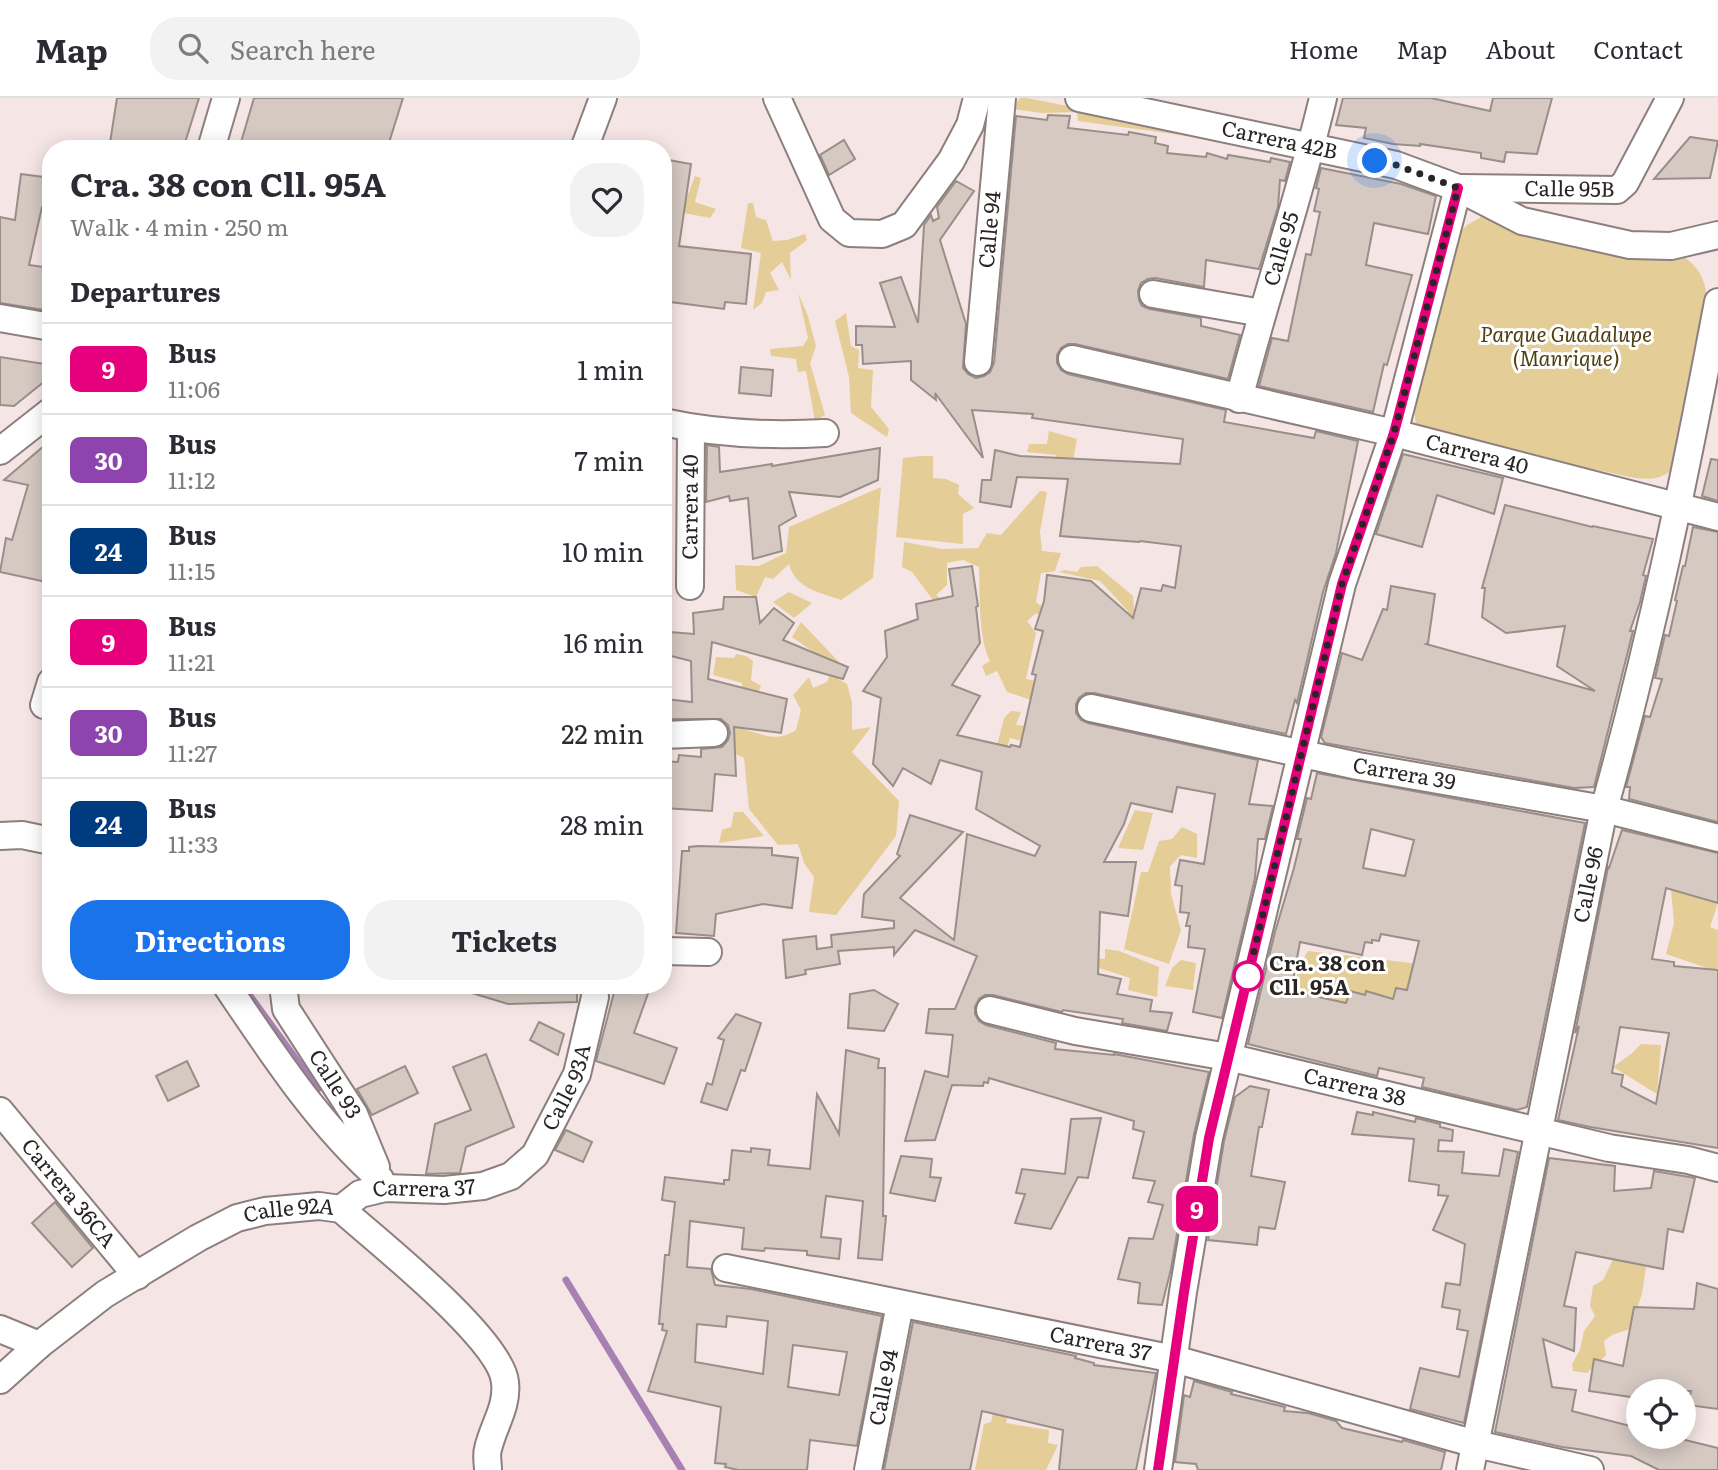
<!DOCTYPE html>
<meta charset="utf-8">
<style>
body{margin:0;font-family:Literata,serif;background:#f2f2f3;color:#2b2b33;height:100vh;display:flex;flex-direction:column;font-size:26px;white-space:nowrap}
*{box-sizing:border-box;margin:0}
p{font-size:23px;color:#7c7c81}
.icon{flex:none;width:38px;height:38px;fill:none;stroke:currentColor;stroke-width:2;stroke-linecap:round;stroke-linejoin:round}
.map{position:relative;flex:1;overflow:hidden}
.drawer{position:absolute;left:42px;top:42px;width:630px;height:854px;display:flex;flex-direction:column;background:#fff;border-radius:28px;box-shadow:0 4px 18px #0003}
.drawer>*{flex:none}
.badge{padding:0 14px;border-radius:10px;font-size:24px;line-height:46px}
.tools{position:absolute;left:1626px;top:1281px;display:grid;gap:14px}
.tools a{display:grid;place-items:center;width:70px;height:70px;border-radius:50%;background:#fff;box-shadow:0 4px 18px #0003;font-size:35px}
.you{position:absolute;width:35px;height:35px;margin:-18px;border:5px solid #fff;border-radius:50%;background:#1a73e8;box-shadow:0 0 0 10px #1a73e833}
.map>.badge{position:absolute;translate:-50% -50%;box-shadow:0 0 0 4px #fff}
h2{padding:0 28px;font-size:26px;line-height:63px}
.round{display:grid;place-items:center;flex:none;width:74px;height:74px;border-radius:28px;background:#f2f2f3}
.summary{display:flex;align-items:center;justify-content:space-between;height:119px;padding:0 28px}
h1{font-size:33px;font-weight:700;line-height:52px}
.primary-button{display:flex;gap:14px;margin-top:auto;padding:14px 28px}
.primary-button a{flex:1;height:80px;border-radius:28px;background:#1a73e8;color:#fff;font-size:28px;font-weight:700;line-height:80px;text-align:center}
.primary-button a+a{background:#f2f2f3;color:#2b2b33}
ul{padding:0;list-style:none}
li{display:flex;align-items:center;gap:21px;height:91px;padding:0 28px;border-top:2px solid #e1e1e2}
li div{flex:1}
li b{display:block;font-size:26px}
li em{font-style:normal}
li .badge{min-width:77px;font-weight:700;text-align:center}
header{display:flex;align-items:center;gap:42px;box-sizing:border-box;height:98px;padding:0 35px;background:#fff;border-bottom:2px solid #e1e1e2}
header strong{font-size:33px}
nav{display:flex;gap:38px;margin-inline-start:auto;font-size:24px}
.search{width:490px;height:63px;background:#f2f2f3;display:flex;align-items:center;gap:18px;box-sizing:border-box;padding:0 24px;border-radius:28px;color:#7c7c81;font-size:26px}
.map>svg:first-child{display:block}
.green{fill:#e4cd97}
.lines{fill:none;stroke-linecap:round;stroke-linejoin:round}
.stream{stroke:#a781b1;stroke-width:7}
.building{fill:#d5c9c2;stroke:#998f88;stroke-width:2;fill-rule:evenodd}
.minor-casing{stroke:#8c7f7e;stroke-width:30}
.minor{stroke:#fff;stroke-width:26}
.line-casing{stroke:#fff;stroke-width:16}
.line{stroke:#e6007e;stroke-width:10}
.walk{stroke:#2a2525;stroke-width:7;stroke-dasharray:0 12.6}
.stop-dot{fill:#fff;stroke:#e6007e;stroke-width:3.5}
.labels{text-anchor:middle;stroke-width:6;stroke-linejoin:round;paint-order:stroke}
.street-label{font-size:21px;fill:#2a2525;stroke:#fff}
.park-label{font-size:21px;font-style:italic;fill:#503e0f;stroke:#fff}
.stop-label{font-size:21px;font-weight:bold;fill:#2a2525;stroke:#fff;text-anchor:start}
</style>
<header>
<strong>Map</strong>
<div class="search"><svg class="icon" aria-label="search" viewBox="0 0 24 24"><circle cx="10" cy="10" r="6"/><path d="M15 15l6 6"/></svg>Search here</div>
<nav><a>Home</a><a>Map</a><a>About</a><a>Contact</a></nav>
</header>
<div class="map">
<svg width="1718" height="1372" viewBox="0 0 1718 1372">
<rect width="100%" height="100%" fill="#f5e6e5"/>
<!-- green -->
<g class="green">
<polygon points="1020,0 1027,0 1283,51 1078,23 1077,14 1042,15 1012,11"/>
<polygon points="695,78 701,80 695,104 716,111 710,120 663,111 663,95 686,102"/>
<polygon points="748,105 753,105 756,119 766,122 773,143 787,142 805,136 807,142 790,155 791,182 782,164 770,175 779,192 766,194 762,205 753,212 761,155 741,150"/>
<path d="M1483 118H1499L1680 156C1703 172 1705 182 1708 209L1674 371C1660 381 1652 382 1635 380L1427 336 1416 327 1413 302 1453 141 1467 127Z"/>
<polygon points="798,195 808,218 816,248 810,265 825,317 815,323 806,273 798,274 796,261 771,258 770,251 803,248 808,240"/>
<polygon points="846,215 851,248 859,252 858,270 873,272 871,309 889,331 887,339 851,315 849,279 835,223"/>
<polygon points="1049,333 1077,341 1072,368 1056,364 1056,357 1027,354 1029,346 1047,346"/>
<polygon points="920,358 933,358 933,380 946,381 959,387 958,396 974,410 963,416 963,446 896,439 903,360"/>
<path d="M881 389 873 480 841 502C819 494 796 491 789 466L773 481 765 479 756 499 736 492 735 467 759 468 786 455 789 429Z"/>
<path d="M1040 393 1047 394 1040 434 1042 453 1061 455 1055 473 1041 475 1036 504 1045 511 1041 516H1035L1027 523 1036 535 1026 581 1045 585 1060 611 1007 594 997 573 986 578 982 568 990 563C978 539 980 496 979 469L963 462 947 465V487L936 497 946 505 936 506 912 474 902 469 904 444 942 451 978 450 987 435 1001 437Z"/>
<polygon points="1097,468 1133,498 1134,511 1168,519 1129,526 1128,513 1100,483 1059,474 1064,472 1077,474 1081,469"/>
<polygon points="789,494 812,505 794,520 773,504"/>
<path d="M801 524 838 563V581L847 586 852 604V632L871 629 852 654 899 703 896 738 836 817 809 814 814 779 804 765 798 746 778 747 749 711 744 660 719 647 720 640 734 639V629C758 633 773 647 796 632L801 612 793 597 809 579 813 590 827 584 833 568 792 539Z"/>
<polygon points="736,556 746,558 753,563 751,582 761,588 757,598 743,594 742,585 713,577 716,559 734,560"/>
<polygon points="1011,613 1021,614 1016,627 1034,629 1044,648 1010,640 999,676 990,675 1004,620"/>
<polygon points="1135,712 1153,715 1143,752 1118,750"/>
<polygon points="734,714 743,714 764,738 719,745 722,732 731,729"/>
<polygon points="1182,729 1197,736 1197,760 1181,757 1170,768 1171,796 1181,832 1169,866 1124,851 1141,774 1148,774 1159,743 1172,741"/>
<polygon points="1671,791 1718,805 1710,829 1718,832 1718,870 1713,872 1666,856 1674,825"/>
<polygon points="1105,851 1119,853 1159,869 1157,899 1128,892 1130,880 1080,864 1089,860 1105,861"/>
<polygon points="1308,853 1428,867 1412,893 1398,889 1394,906 1346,905 1295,895 1298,870"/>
<polygon points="1181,862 1196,865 1193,892 1165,888 1172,870"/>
<polygon points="1641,946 1661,947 1657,996 1613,969 1631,956"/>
<polygon points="1624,1139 1647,1163 1642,1196 1630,1231 1612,1237 1604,1243 1606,1257 1587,1275 1573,1273 1572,1266 1580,1252 1584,1233 1595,1218 1590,1208 1593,1188 1603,1182"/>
<polygon points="1001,1278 1014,1283 1006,1325 1049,1332 1048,1345 1058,1347 1046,1372 975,1372 984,1326 991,1324"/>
</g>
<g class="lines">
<!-- stream -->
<g class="stream">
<polyline points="242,887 318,991"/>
<polyline points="566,1182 682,1372"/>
</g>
</g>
<!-- building -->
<g class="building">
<polygon points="117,0 199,0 183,51 109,51"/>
<polygon points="254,0 403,0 387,51 239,51"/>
<polygon points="1343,0 1431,0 1490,13 1493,0 1552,0 1537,56 1506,54 1504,64 1481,60 1481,55 1420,46 1420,48 1393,46 1364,40 1366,30 1336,27"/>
<polygon points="1048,17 1070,18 1068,30 1128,37 1129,34 1156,39 1155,45 1168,48 1167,55 1206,59 1207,55 1227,61 1228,57 1270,64 1271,60 1290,64 1285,83 1280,82 1278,109 1259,171 1206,162 1204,189 1155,180 1148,181 1141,185 1138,193 1139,202 1142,208 1150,211 1201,220 1201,228 1240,237 1228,281 1075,246 1068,246 1061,250 1057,257 1057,265 1061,272 1068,276 1226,312 1224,324 1314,340 1316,333 1358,343 1336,455 1323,494 1297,605 1295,602 1286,636 1094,595 1086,595 1079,600 1076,606 1076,615 1081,622 1088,625 1258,662 1249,706 1273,708 1265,741 1258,741 1255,780 1222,920 1193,914 1205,851 1188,849 1190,828 1186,828 1189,815 1180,814 1182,788 1175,787 1180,762 1204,766 1215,696 1177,689 1172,714 1131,705 1124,726 1104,764 1136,764 1128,818 1100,814 1098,876 1121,881 1117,896 1152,902 1150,913 1172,915 1167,933 1122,925 1123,921 1063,912 1062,914 993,897 985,897 979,901 975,909 975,916 979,923 986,927 1056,945 1055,951 1114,957 1114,956 1209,974 1194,1036 1171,1171 1162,1207 1138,1205 1140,1185 1118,1181 1129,1140 1153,1141 1163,1107 1148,1104 1155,1083 1133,1080 1144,1034 1133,1031 1134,1023 989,980 988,985 984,984 983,988 952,987 935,1042 905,1043 925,973 948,979 953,937 926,935 929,911 955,911 977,858 915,832 894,857 894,849 838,853 840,866 805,872 806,876 786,880 783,842 816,838 817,851 832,849 831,837 894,830 894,823 862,819 864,796 900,758 897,756 910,717 963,734 900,800 954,842 967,736 1035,758 1040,748 976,711 982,674 940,662 931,686 903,670 893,688 873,666 881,600 863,593 887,559 885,533 918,521 916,506 953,498 949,471 972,468 978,508 976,509 980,545 952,587 980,598 957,637 1010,649 1011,647 1020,649 1036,577 1032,576 1043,533 1035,531 1044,503 1047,477 1091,483 1133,520 1141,490 1161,493 1163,487 1175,490 1181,448 1140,443 1139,444 1060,438 1068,381 1017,379 1011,409 980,404 982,382 991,382 995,352 1020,358 1180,366 1183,341 1032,320 1033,316 972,312 983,360 935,295 936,302 911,282 911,263 863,266 862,247 856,247 856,228 895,229 880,185 901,179 918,225 924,127 931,117 933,123 939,120 937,109 956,83 974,93 940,142 966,226 963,270 968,276 976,280 984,278 990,274 994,265 1016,18 1047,22"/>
<polygon points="1690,39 1718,43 1710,80 1654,81"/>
<polygon points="844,42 855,61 829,77 820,57"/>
<polygon points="663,61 691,66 679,148 751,156 746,206 725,204 724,211 663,203"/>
<polygon points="1321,70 1401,86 1436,98 1428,136 1374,125 1366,167 1412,177 1387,267 1384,266 1373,314 1259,288 1272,240 1288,243 1306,156 1311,157 1320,114 1314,113 1319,91 1316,90"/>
<polygon points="21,76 51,80 51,111 42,109 29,167 51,170 51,213 0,205 0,119 15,122"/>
<polygon points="0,259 51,267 51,278 14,308 0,307"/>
<polygon points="741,269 773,272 771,298 739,295"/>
<polygon points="51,342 51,485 0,474 6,440 12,442 28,387 4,382"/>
<polygon points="707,347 719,349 720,374 772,366 772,368 880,350 878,382 840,399 789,394 796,418 779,428 782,453 753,461 748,400 730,403 729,398 706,404"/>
<polygon points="1403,356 1503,380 1494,416 1437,397 1422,449 1376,436"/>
<polygon points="1711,361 1718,362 1718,403 1702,398"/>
<polygon points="1505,407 1592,429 1593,428 1653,441 1643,477 1646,478 1640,504 1630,533 1633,533 1594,689 1574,690 1325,645 1321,639 1342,555 1362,562 1383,511 1387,512 1391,488 1435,496 1428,545 1426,546 1595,593 1557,568 1565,528 1506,535 1482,519 1485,490 1482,490"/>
<polygon points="1693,429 1718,434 1718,724 1629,701 1630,689 1626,689 1645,618 1650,619 1662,581 1655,580 1665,537 1669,538 1677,503 1675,502 1683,468 1685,468"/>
<polygon points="724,499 756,499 760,525 774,510 794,525 783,542 848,569 843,581 712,544 708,581 787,601 781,635 734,629 736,678 715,676 712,713 663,710 663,663 678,664 679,657 701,659 701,651 722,649 728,642 730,635 728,627 721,621 663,621 666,601 692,604 691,563 671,558 671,534 694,536 693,515 723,511"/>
<path d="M1317 675 1585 725 1527 1009 1517 1012 1422 989 1424 980 1379 970 1377 978 1248 946 1275 834 1294 770 1301 741H1297L1307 700 1311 701ZM1371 731 1414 742 1405 778 1363 770ZM1381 836 1419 843 1407 892 1396 890 1393 901 1366 893 1365 897 1350 893 1346 905 1291 893 1300 844 1362 857 1365 844 1372 845V842L1379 843Z"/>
<path d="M1622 732 1718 755V805L1666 790 1652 861 1674 864V868L1718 872V1050L1590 1029 1558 1022 1579 928 1575 935 1608 769 1609 770ZM1620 929 1669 935 1656 1006 1621 988 1623 977 1612 975Z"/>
<polygon points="698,748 772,750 772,757 798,760 792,810 763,806 716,816 714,838 676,835 682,753 689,753 689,749"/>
<polygon points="463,887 577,887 577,904 508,906 462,892"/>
<polygon points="616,887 651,887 634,935 677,950 664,986 596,963"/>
<polygon points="874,892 898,906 884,933 848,930 850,896"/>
<polygon points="736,916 761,925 745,973 741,972 727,1012 701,1004 707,985 712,987 724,942 718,940"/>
<polygon points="539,924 564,936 558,957 530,942"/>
<path d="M846 952 879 961 878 970H885L883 1118H886L882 1162 858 1160 863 1103 826 1098 821 1139 841 1141 839 1161 807 1157V1153L765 1150 764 1153 742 1151 744 1130 690 1123 687 1169 711 1171 715 1187 751 1191 882 1218 857 1348 810 1342 807 1372H738L725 1369 726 1366 715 1365 721 1309 648 1293 667 1233 662 1232 663 1226H659L665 1157H669L675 1104 662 1102 665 1079 724 1086V1082H729L732 1052 751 1054V1050L770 1052 768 1067 810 1071 817 996 839 1036ZM727 1218 768 1223 763 1276 695 1264 697 1226 726 1229ZM793 1247 847 1254 839 1297 788 1289Z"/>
<polygon points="486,956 514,1029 466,1049 460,1075 426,1076 435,1026 471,1012 453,969"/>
<polygon points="187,963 199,988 168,1003 156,978"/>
<polygon points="405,968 418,995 372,1017 357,991"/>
<polygon points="1250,988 1269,992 1262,1029 1259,1029 1251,1078 1285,1084 1275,1131 1259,1129 1257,1147 1208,1142 1224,1043 1235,999"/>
<polygon points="1357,1014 1373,1017 1373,1014 1415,1024 1416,1020 1440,1026 1440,1029 1453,1032 1452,1043 1439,1042 1438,1053 1464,1054 1462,1075 1499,1078 1504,1051 1518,1054 1464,1325 1410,1311 1420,1270 1459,1279 1468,1233 1457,1231 1460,1212 1442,1209 1446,1185 1460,1187 1465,1146 1433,1132 1448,1098 1438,1097 1439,1087 1409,1083 1414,1041 1352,1036"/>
<polygon points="1101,1020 1088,1080 1078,1079 1051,1131 1015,1125 1025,1096 1016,1095 1022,1071 1065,1076 1071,1021"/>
<polygon points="566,1032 592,1044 583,1064 555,1052"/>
<polygon points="901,1058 932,1061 930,1079 941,1080 935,1103 890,1095"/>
<polygon points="1549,1060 1615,1068 1614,1093 1651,1090 1654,1073 1695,1080 1683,1134 1668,1131 1663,1171 1576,1154 1564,1208 1576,1210 1574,1253 1543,1241 1552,1289 1576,1292 1572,1313 1638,1330 1638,1339 1673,1339 1718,1350 1718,1372 1659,1372 1631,1358 1562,1349 1495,1334"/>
<polygon points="55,1104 93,1150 72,1169 32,1125"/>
<polygon points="1697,1185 1718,1191 1718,1311 1688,1307 1691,1293 1638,1293 1638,1300 1589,1293 1594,1261 1623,1268 1634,1209 1694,1211"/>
<polygon points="913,1224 1076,1258 1075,1260 1094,1265 1094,1267 1156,1275 1136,1372 1059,1372 1063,1332 982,1313 970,1372 884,1372"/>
<polygon points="1194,1283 1232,1294 1231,1296 1285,1309 1284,1313 1308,1315 1336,1323 1342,1330 1402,1344 1403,1342 1445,1354 1441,1372 1198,1372 1196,1366 1175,1364 1184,1297 1190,1299"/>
</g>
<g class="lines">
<defs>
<g id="minor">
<polyline points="777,0 832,121 849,135 882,136 904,127 951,63 970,27 977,0"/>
<path id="s1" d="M1079 0 1396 67 1458 90 1522 123 1630 147 1671 148 1718 137"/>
<polyline points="211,51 226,0"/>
<polyline points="584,51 603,0"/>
<polyline points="1153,196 1262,215"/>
<polyline points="0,220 51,229"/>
<path id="s2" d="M1072 261 1394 335 1718 419"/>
<path id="s3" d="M978 264 1002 0"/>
<path id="s4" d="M1239 301C1265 200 1299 101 1323 0"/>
<path d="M663 324C717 336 770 338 825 335"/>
<polyline points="0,353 51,313"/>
<path id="s5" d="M690 488 691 330"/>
<polyline points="44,607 51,584"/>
<path id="s6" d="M1091 610 1358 668 1604 711 1718 740"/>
<polyline points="663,637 714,635"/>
<polyline points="0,738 22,737 51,743"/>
<polyline points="663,853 708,854"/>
<path d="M226 887C272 955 318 1026 380 1081"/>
<path id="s7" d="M283 887 286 911 354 1016 376 1069"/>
<path id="s8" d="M990 912 1075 933 1228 959 1609 1050 1688 1062 1718 1070"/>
<path id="s9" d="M0 1013 137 1178"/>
<path id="s10" d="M341 1111 360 1096 385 1090 444 1092 483 1088 511 1078 535 1057 577 976 595 899 594 887"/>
<path id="s11" d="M726 1170 1174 1261 1476 1346 1590 1372"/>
<polyline points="0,1231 39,1247"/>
<path id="s12" d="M0 1282 39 1247 105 1196 198 1140 237 1120 265 1113 319 1108 341 1111C376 1142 501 1241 505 1284 508 1309 493 1328 488 1351 486 1357 488 1365 488 1372"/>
<path id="s13" d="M868 1372 900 1206"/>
<path id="s14" d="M1158 1372 1183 1194 1209 1040 1342 486 1394 335 1458 90 1617 92 1625 85 1670 0"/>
<path id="s15" d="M1470 1372 1604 711C1651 544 1686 374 1718 204"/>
</g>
</defs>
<!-- minor casing -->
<use href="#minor" class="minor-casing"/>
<!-- minor -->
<use href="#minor" class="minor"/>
</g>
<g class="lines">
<defs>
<polyline id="line" points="1158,1372 1184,1194 1209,1040 1342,486 1394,335 1458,90"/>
</defs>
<!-- line casing -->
<use href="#line" class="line-casing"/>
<!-- line -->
<use href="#line" class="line"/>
<!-- walk -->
<polyline class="walk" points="1248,878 1342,486 1394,335 1458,90 1396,67 1375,63"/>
</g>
<!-- markers -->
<circle class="stop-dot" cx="1248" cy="878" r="14"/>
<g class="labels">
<!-- street labels -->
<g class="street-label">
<text dy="7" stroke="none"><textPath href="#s1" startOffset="205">Carrera 42B</textPath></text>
<text dy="7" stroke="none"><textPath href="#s14" startOffset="1430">Calle 95B</textPath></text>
<text dy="7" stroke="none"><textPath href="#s3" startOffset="133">Calle 94</textPath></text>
<text dy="7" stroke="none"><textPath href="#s4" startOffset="156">Calle 95</textPath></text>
<text dy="7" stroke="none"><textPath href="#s2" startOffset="416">Carrera 40</textPath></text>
<text dy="7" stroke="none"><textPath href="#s5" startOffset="79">Carrera 40</textPath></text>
<text dy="7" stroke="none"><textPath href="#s6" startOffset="320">Carrera 39</textPath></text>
<text dy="7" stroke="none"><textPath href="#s15" startOffset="597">Calle 96</textPath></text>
<text dy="7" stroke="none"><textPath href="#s7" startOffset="114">Calle 93</textPath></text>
<text dy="7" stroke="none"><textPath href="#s10" startOffset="285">Calle 93A</textPath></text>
<text dy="7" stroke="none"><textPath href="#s8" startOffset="373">Carrera 38</textPath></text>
<text dy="7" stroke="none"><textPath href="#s10" startOffset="89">Carrera 37</textPath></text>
<text dy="7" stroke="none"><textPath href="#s9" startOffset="107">Carrera 36CA</textPath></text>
<text dy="7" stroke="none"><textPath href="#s12" startOffset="341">Calle 92A</textPath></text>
<text dy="7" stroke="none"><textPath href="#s11" startOffset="382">Carrera 37</textPath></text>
<text dy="7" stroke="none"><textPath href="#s13" startOffset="84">Calle 94</textPath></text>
</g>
<!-- park labels -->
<g class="park-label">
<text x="1566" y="244">Parque Guadalupe<tspan x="1566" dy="24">(Manrique)</tspan></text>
</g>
<!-- stop labels -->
<g class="stop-label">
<text x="1269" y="873">Cra. 38 con<tspan x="1269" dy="24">Cll. 95A</tspan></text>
</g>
</g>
</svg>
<div class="tools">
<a><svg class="icon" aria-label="locate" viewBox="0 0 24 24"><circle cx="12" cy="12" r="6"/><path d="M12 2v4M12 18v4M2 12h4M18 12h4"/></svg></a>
</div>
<div class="you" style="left:1375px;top:63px"></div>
<b class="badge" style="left:1197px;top:1111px;background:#e6007e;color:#fff">9</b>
<section class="drawer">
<div class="summary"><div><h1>Cra. 38 con Cll. 95A</h1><p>Walk · 4 min · 250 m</p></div><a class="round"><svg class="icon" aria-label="heart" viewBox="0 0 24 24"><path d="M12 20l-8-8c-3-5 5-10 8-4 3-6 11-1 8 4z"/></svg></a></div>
<h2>Departures</h2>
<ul>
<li><span class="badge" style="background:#e6007e;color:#fff">9</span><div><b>Bus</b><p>11:06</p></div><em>1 min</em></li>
<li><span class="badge" style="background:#8e44ad;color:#fff">30</span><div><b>Bus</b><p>11:12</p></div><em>7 min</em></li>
<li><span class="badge" style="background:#003b80;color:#fff">24</span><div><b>Bus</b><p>11:15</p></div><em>10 min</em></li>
<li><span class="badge" style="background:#e6007e;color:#fff">9</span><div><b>Bus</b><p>11:21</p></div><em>16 min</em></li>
<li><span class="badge" style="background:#8e44ad;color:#fff">30</span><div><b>Bus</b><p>11:27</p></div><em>22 min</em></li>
<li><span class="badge" style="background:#003b80;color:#fff">24</span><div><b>Bus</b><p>11:33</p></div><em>28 min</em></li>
</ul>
<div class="primary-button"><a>Directions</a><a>Tickets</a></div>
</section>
</div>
